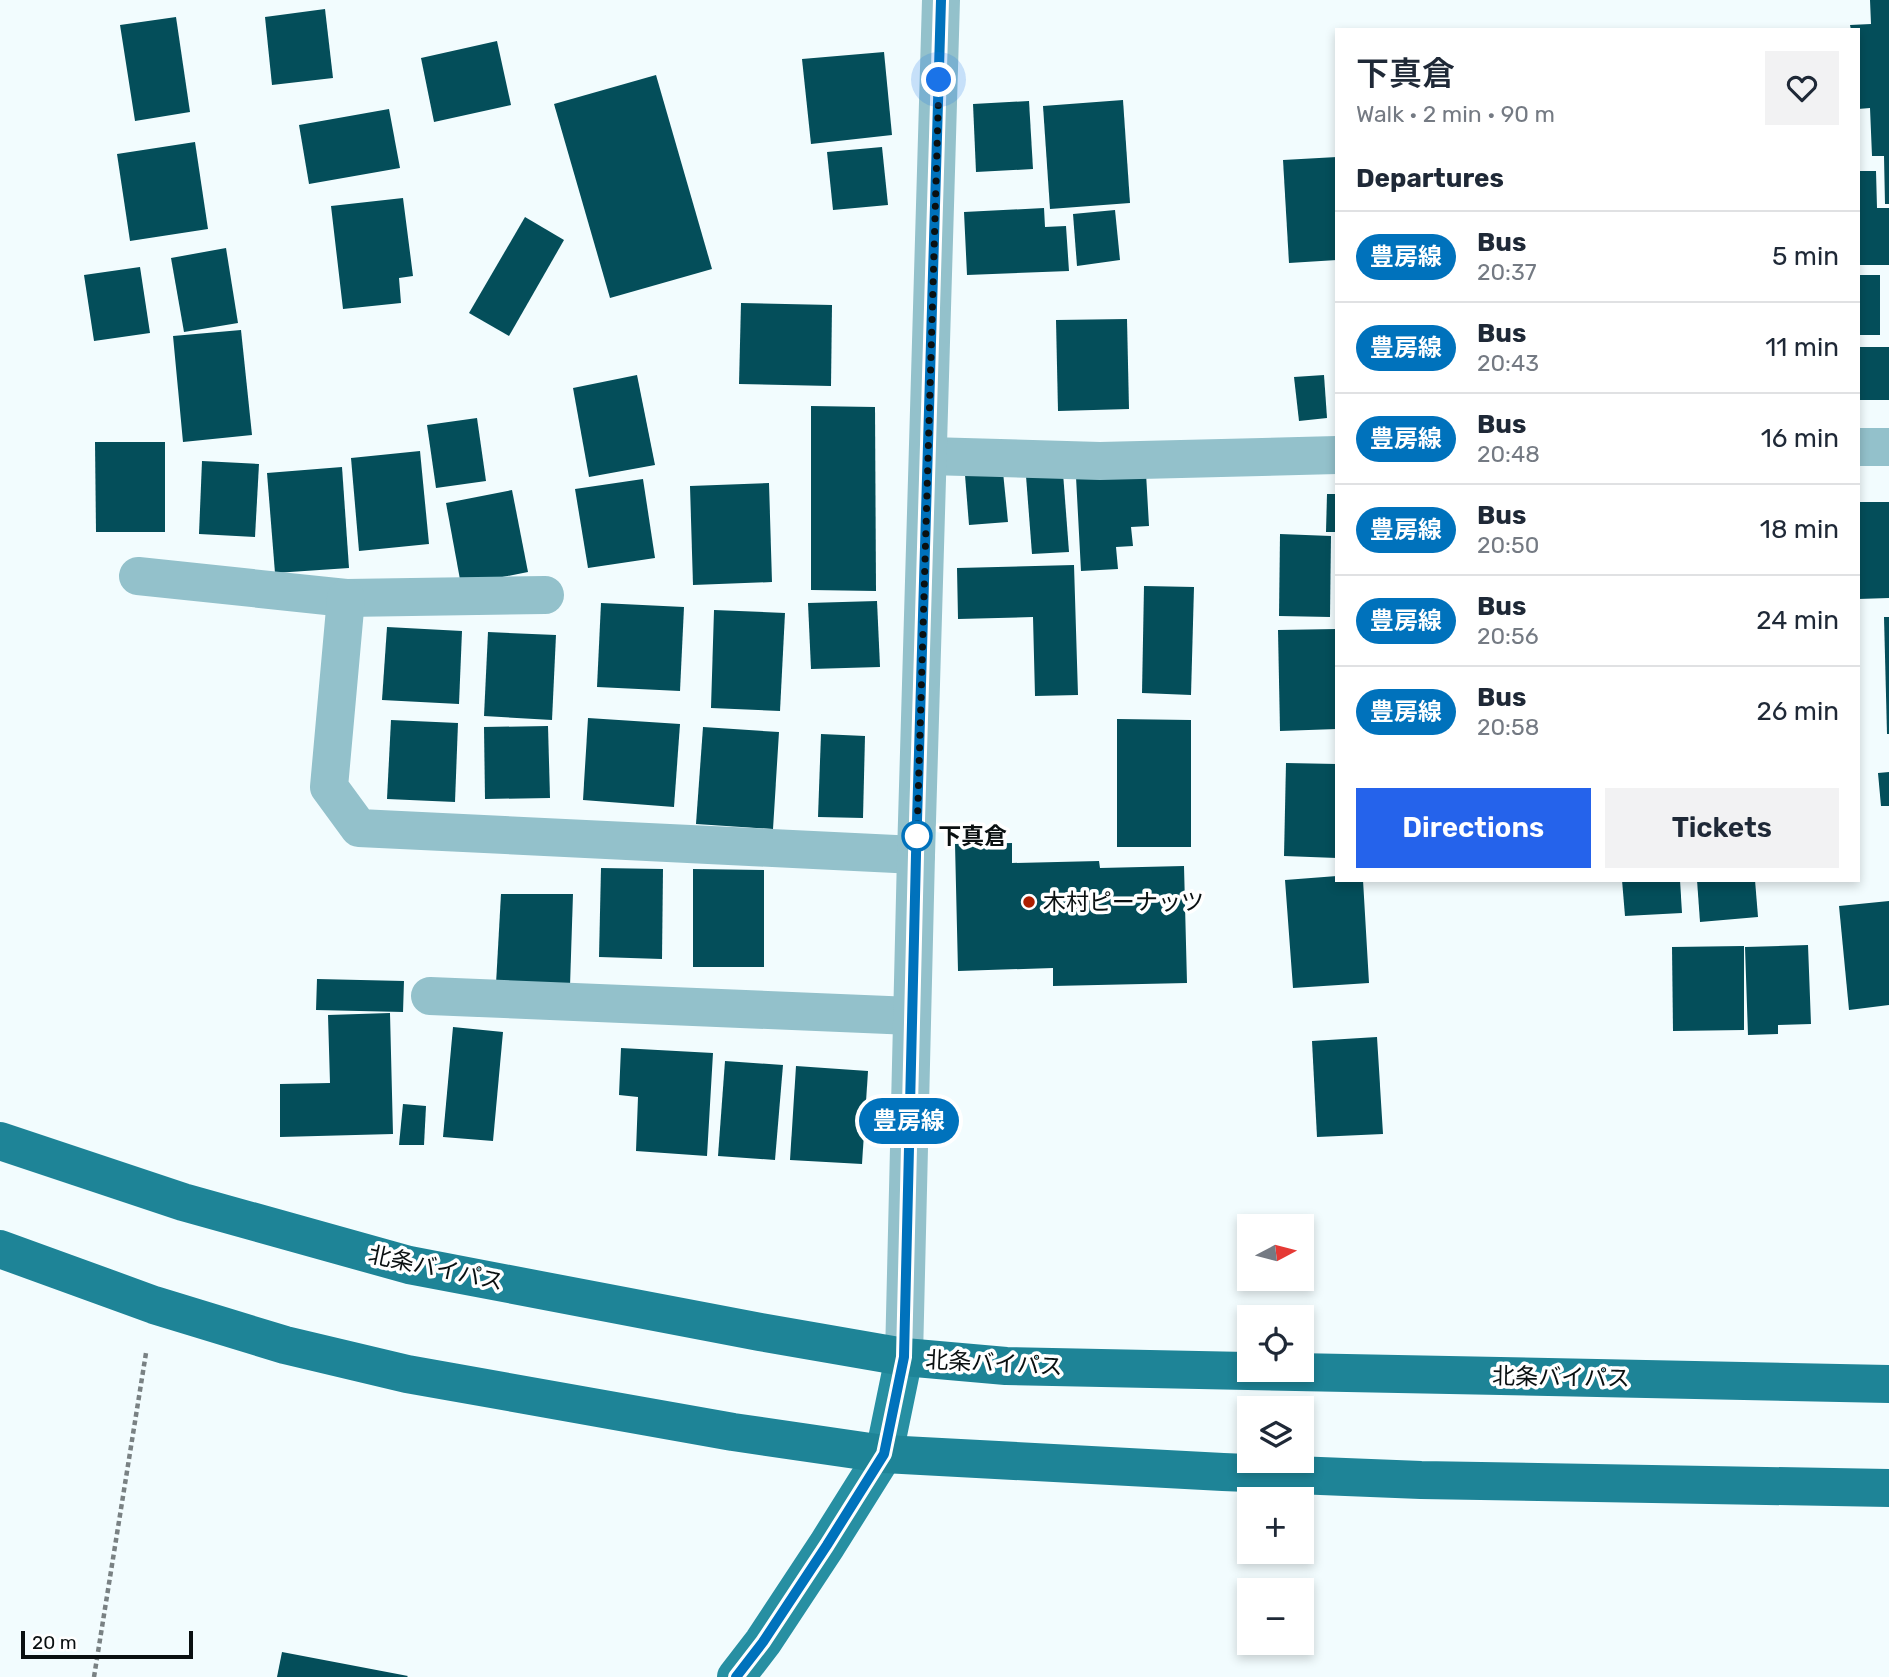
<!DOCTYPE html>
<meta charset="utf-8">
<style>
body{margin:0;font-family:Rubik,"Noto Sans JP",sans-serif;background:#f2f2f3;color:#1f2937;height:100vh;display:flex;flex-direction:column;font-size:26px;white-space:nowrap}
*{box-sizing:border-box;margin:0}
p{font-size:23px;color:#747a83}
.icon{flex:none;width:38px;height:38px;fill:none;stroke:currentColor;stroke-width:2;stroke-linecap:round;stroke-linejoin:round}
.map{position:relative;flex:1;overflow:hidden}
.panel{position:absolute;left:1335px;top:28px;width:525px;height:854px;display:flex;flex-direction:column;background:#fff;border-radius:0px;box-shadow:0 4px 10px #0003}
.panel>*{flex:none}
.badge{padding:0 14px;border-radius:23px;font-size:24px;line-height:46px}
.needle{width:46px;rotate:83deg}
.controls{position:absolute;left:1237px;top:1214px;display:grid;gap:14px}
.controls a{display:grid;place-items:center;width:77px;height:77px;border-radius:0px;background:#fff;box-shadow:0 4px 10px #0003;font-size:35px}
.scale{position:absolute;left:21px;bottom:18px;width:172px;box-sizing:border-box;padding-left:7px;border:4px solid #0a1011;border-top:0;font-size:19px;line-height:24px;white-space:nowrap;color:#0a1011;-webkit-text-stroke:5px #fff;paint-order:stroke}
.you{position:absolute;width:35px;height:35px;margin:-18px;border:5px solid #fff;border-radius:50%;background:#1a73e8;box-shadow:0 0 0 10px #1a73e833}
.map>.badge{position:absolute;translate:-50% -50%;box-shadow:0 0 0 4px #fff}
h2{padding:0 21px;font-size:26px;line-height:63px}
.round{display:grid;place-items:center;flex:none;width:74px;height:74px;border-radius:0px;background:#f2f2f3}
.summary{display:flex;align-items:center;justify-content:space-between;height:119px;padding:0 21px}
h1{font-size:33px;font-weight:600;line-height:52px}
.cta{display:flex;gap:14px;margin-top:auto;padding:14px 21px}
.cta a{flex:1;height:80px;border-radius:0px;background:#2563eb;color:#fff;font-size:28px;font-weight:600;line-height:80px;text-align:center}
.cta a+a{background:#f2f2f3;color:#1f2937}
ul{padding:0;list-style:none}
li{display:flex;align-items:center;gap:21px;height:91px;padding:0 21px;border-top:2px solid #e0e1e3}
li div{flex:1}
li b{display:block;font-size:26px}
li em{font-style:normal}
li .badge{min-width:77px;font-weight:700;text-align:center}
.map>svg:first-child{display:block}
.building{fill:#044e5a}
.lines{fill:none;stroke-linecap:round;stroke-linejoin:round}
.path{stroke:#798183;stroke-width:4.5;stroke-dasharray:5 3.5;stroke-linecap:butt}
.minor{stroke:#93c1cb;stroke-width:38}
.tertiary{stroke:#93c1cb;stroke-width:38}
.primary{stroke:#278fa2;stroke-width:38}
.trunk{stroke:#1e8497;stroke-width:38}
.line-casing{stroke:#fff;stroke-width:16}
.line{stroke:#0072bc;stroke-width:10}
.walk{stroke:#0a1011;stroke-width:7;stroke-dasharray:0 12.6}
.stop-dot{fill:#fff;stroke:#0072bc;stroke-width:3.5}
.poi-dot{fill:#ac1e00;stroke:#fff;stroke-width:2.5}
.labels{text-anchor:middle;stroke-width:7;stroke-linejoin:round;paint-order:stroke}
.stop-label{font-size:23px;font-weight:bold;fill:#0a1011;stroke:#fff;text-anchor:start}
.poi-label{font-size:23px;fill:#0a1011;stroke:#fff;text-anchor:start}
.street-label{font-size:23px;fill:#0a1011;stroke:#fff}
</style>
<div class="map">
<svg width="1889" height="1677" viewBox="0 0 1889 1677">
<rect width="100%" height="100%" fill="#f2fcfe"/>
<!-- building -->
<g class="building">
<polygon points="1870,0 1889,0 1889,204 1885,204 1884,156 1872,156 1870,108 1858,109 1858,30 1851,30 1850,25 1871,24"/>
<polygon points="325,9 333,78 272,85 265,17"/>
<polygon points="176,17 190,112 135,121 120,25"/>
<polygon points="497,41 511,105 434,122 421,58"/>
<polygon points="884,52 892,135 811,144 802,59"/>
<polygon points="656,75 712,269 610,298 554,104"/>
<polygon points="1123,100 1130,203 1050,209 1043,106"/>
<polygon points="1029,101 1033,169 976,172 973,104"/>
<polygon points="389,109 400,168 309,184 299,125"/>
<polygon points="195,142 208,229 130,241 117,154"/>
<polygon points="882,147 888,205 833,210 827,152"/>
<polygon points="1337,157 1337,260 1289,263 1283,160"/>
<polygon points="1858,171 1876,171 1877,208 1889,208 1889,265 1858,265"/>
<polygon points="403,198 413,276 399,278 401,303 343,309 331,206"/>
<polygon points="1044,208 1045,227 1066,226 1069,271 967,275 964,212"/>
<polygon points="1115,210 1120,260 1077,266 1073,214"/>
<polygon points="525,217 564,240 509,336 469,313"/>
<polygon points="226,248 238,323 184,332 171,258"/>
<polygon points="140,267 150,333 94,341 84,275"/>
<rect x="1858" y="275" width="22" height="60"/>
<polygon points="741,303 832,305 831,386 739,384"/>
<polygon points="1127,319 1129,409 1058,411 1056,320"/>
<polygon points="241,330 252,435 183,442 173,336"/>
<rect x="1858" y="347" width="31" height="53"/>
<polygon points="637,375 655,465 589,477 573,388"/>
<polygon points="1324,375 1327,418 1299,421 1294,377"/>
<polygon points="811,406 875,407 876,591 811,590"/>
<polygon points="477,418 486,481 436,488 427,425"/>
<polygon points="95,442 165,442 165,532 96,532"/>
<polygon points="420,451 429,544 359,551 351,458"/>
<polygon points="202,461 259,464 255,537 199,534"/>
<polygon points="342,467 349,568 275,573 267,473"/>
<polygon points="1003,472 1008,522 969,525 965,475"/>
<polygon points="1063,473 1069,552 1032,554 1026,476"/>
<polygon points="1146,473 1149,526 1131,527 1133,546 1116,547 1118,569 1081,571 1076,477"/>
<polygon points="643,479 655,558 588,568 575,489"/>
<polygon points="769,483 772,582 693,585 690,486"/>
<polygon points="512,490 528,572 461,585 446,503"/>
<polygon points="1327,494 1337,494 1337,532 1326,532"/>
<polygon points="1858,502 1889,502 1889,598 1858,599"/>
<polygon points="1280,534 1331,536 1330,617 1279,616"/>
<polygon points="1074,565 1078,695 1035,696 1033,617 958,619 957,568"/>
<polygon points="1144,586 1194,587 1191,695 1142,693"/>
<polygon points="877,601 880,667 811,669 808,603"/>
<polygon points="601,603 684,607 680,691 597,687"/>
<polygon points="714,610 785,613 780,711 711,708"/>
<polygon points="1884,617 1889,617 1889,734 1887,734"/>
<polygon points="387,627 462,631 459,704 382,700"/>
<polygon points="1337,629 1337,729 1280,731 1278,630"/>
<polygon points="488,632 556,635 552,720 484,716"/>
<polygon points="588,718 680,724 674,807 583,800"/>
<polygon points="1117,719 1191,720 1191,847 1117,847"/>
<polygon points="391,720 458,723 455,802 387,799"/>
<polygon points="548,726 550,798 485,799 484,727"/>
<polygon points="703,727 779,732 773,829 696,824"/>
<polygon points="821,734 865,736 863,818 818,817"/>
<polygon points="1286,763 1337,764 1337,858 1284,856"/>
<polygon points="1889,772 1889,806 1881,806 1878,773"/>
<polygon points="1012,843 1012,863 1099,861 1100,868 1184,866 1187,983 1053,986 1053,968 958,971 955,844"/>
<polygon points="601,868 663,869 662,959 599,957"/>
<polygon points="693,869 764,870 764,967 693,967"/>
<polygon points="1337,876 1337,880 1363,880 1369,983 1293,988 1285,880"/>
<polygon points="1622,880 1680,880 1682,913 1625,916"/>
<polygon points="1697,880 1755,880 1758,917 1700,922"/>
<polygon points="501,894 573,894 570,986 496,984"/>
<polygon points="1889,901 1889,1005 1849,1010 1839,906"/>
<polygon points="1808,945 1811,1024 1778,1025 1778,1034 1748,1035 1745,947"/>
<polygon points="1744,946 1744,1030 1673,1031 1672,947"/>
<polygon points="317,979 404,981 403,1012 316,1010"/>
<polygon points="390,1013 393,1134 280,1137 280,1084 330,1083 328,1015"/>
<polygon points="453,1027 503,1032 493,1141 443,1137"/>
<polygon points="1377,1037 1383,1134 1317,1137 1312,1041"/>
<polygon points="621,1048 713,1053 707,1156 636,1151 638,1097 619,1095"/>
<polygon points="725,1061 783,1065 775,1160 718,1156"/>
<polygon points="796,1066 868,1071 862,1164 790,1160"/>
<polygon points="403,1104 426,1106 424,1145 399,1145"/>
<polygon points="282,1652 408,1676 407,1677 277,1677"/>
</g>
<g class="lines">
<!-- path -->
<polyline class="path" points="94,1677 146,1353"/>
<!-- minor -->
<g class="minor">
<polyline points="1858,447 1889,447"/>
<polyline points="929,456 1100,461 1337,455"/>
<polyline points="138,576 346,598 545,595"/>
<polyline points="346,598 329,787 359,828 916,855"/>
<polyline points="430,996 912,1016"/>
</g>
<!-- tertiary -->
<polyline class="tertiary" points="904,1357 916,855 941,0"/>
<!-- primary -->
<polyline class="primary" points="736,1677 763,1642 827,1545 884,1454 904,1357"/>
<!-- trunk -->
<g class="trunk">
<polyline points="0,1141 183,1202 409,1265 760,1332 904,1357 1006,1366 1889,1384"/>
<polyline points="0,1249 154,1305 285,1345 407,1374 733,1432 884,1454 1223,1472 1421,1480 1889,1488"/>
</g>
</g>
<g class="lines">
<defs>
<polyline id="line" points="736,1677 763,1642 827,1545 884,1454 904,1357 916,855 941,0"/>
</defs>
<!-- line casing -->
<use href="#line" class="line-casing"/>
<!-- line -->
<use href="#line" class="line"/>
<!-- walk -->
<polyline class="walk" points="917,836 939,80"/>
</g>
<!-- markers -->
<circle class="stop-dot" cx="917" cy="836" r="14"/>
<circle class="poi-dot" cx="1029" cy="902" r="7"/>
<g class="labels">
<!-- stop labels -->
<g class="stop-label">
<text x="938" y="844">下真倉</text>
</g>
<!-- poi labels -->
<g class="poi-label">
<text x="1043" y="910">木村ピーナッツ</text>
</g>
<!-- street labels -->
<g class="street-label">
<text transform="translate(436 1268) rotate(12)" y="8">北条バイパス</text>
<text transform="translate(994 1363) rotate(3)" y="8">北条バイパス</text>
<text transform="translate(1561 1377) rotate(1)" y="8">北条バイパス</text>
</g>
</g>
</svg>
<div class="controls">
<a><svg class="needle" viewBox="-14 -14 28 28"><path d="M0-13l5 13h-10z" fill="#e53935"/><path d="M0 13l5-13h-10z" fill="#747a83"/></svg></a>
<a><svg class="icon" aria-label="locate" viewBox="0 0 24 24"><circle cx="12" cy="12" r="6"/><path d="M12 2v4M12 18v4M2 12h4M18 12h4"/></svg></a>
<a><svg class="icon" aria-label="layers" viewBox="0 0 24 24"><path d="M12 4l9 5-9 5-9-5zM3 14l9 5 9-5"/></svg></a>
<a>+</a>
<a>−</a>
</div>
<div class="scale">20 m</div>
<div class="you" style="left:939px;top:80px"></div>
<b class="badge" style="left:909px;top:1121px;background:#0072bc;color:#fff">豊房線</b>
<section class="panel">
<div class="summary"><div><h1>下真倉</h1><p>Walk · 2 min · 90 m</p></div><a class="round"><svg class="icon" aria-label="heart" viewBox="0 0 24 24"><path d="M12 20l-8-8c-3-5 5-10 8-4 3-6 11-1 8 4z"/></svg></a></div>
<h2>Departures</h2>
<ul>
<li><span class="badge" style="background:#0072bc;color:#fff">豊房線</span><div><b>Bus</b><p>20:37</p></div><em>5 min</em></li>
<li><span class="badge" style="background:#0072bc;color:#fff">豊房線</span><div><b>Bus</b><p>20:43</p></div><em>11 min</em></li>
<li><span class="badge" style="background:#0072bc;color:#fff">豊房線</span><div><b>Bus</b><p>20:48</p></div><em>16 min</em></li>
<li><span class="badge" style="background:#0072bc;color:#fff">豊房線</span><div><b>Bus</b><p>20:50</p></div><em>18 min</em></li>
<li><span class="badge" style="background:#0072bc;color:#fff">豊房線</span><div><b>Bus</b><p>20:56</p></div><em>24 min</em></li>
<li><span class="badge" style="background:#0072bc;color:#fff">豊房線</span><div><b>Bus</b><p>20:58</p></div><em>26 min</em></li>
</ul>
<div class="cta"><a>Directions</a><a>Tickets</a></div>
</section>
</div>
